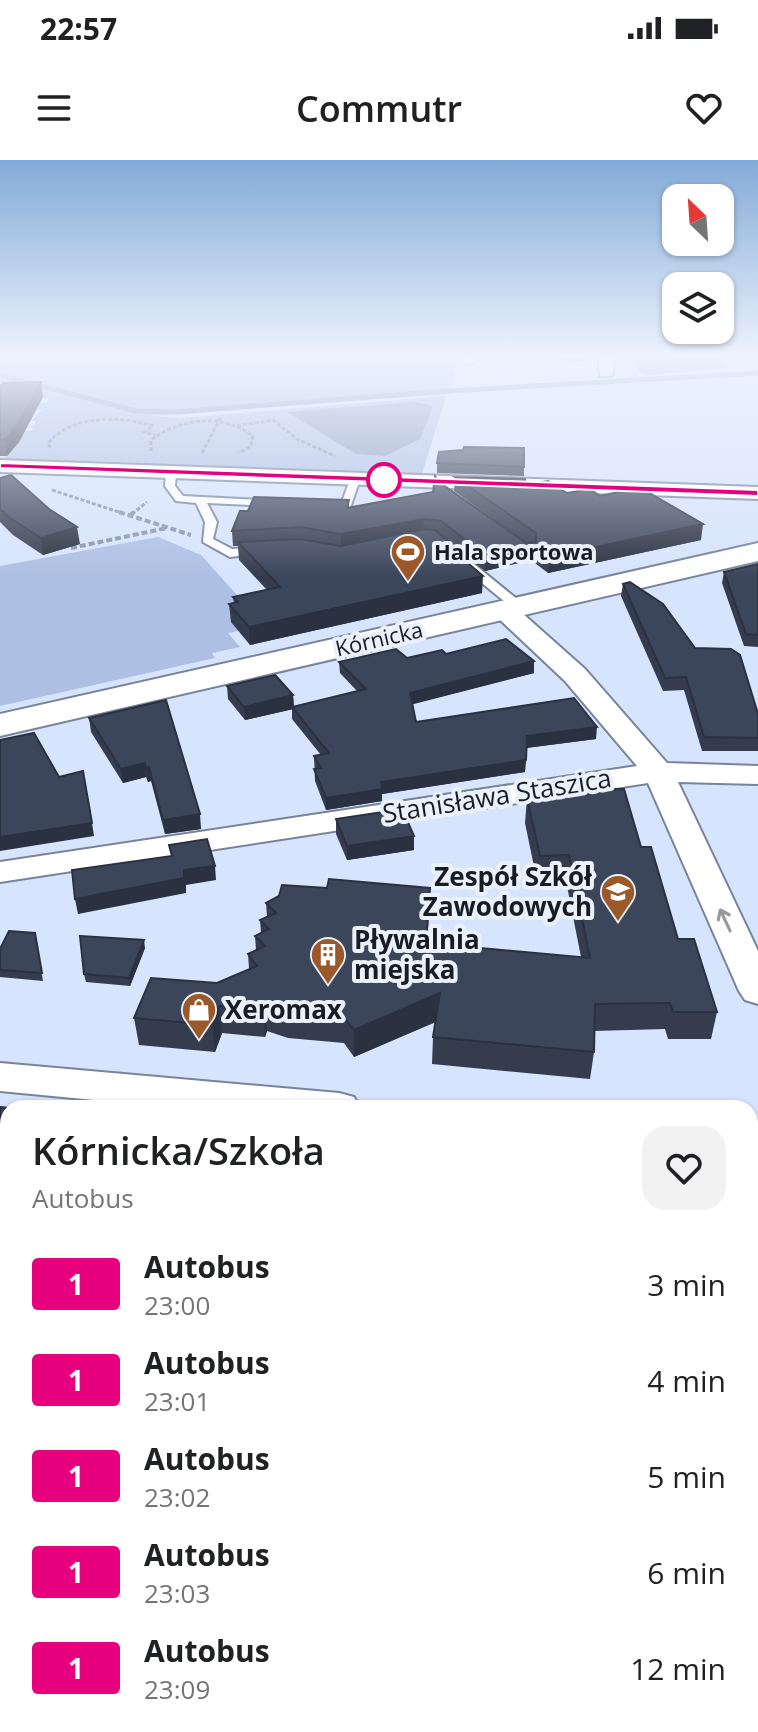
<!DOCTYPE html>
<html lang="pl">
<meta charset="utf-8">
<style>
body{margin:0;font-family:"Open Sans",sans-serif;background:#f2f2f2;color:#202124;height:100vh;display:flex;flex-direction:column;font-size:30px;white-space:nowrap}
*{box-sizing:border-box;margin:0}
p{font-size:26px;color:#757577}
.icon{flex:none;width:44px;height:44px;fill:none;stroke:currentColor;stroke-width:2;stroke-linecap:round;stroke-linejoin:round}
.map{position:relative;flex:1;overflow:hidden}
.panel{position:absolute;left:0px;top:940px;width:758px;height:632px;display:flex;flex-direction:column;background:#fff;border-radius:24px 24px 0 0;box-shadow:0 2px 6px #0004}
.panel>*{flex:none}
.badge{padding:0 16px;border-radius:6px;font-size:28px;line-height:52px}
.needle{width:52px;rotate:335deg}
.fabs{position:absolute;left:662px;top:24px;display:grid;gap:16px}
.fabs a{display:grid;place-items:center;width:72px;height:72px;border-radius:16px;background:#fff;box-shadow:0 2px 6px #0004;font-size:40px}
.map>.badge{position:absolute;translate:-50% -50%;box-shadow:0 0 0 4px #fff}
.round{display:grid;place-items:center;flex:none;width:84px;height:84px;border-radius:24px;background:#f2f2f2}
.overview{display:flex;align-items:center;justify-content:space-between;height:136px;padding:0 32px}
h1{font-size:38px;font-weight:600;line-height:60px}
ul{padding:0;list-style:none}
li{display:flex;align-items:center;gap:24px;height:96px;padding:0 32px}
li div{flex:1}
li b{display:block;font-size:30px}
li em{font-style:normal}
li .badge{min-width:88px;font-weight:700;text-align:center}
.status{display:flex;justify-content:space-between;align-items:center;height:56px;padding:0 40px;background:#fff;direction:ltr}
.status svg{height:22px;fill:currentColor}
header{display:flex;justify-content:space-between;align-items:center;height:104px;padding:0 32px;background:#fff;font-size:36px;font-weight:600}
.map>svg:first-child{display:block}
.green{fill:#adbfe3}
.water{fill:#899abd}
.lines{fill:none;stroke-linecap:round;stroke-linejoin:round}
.stream{stroke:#899abd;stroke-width:5}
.service-casing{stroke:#78849a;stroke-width:4}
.minor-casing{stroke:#78849a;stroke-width:4}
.tertiary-casing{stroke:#78849a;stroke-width:4}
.path-far1{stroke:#8a93a6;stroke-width:3;stroke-dasharray:4 2;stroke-linecap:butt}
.path{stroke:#8a93a6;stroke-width:4;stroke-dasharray:6 3;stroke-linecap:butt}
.service{fill:#fff;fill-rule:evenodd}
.minor{fill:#fff;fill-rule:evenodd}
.tertiary{fill:#fff;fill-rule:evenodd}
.wall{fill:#343c4e}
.shaded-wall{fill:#2a3140}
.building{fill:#3c465b;stroke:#2a3140;stroke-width:2}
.oneway{stroke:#97999d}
.line{fill:#e6007e;stroke:#fff;stroke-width:2}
.stop-dot{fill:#fff;stroke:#e6007e;stroke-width:4}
.labels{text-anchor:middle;stroke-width:8;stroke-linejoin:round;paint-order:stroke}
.far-poi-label{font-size:22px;font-weight:bold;fill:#181d25;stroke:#ebf1fb;text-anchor:start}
.far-street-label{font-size:22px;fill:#181d25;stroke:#ebf1fb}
.street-label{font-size:26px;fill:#181d25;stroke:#ebf1fb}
.poi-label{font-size:26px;font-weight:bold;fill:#181d25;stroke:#ebf1fb;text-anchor:start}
</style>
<div class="status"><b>22:57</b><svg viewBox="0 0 49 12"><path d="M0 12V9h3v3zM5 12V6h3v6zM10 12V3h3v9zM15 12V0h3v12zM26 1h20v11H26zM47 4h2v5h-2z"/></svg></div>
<header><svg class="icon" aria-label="menu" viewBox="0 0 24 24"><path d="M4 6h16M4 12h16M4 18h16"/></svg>Commutr<svg class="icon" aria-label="heart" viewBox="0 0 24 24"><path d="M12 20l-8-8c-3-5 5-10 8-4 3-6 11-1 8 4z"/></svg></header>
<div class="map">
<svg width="758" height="1572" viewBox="0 0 758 1572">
<rect width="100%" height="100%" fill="#d7e4fd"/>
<!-- green -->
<g class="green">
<polygon points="0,197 459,197 450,234 149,256 182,258 446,236 421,317 0,301 0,298 5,298 19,282 0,272 31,271 33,268 27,267 35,264 35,261 30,261 42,250 37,249 40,243 46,243 49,238 0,238 8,226 0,224"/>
<polygon points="158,377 201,395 245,444 238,471 228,473 240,487 212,493 215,498 0,546 0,406"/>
</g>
<!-- water -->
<g class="water">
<polygon points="632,197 722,197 729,208 647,215 640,212"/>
<polygon points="415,242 433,246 420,279 385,296 356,294 287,252"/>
</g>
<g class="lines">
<!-- stream -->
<polyline class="stream" points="0,215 136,251 178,252 432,232 758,213"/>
<defs>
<g id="service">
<polygon points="171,310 176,313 175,326 183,336 280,341 281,343 276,346 207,343 217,362 213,379 232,389 262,387 266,389 266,393 230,397 203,382 205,362 196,343 176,341 165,326 166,313"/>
<polygon points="351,317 360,319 350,348 325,347 325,343 342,342"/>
<polygon points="461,400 469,400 523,444 523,450 515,450 461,406"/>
</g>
<g id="minor">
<polygon points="461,196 479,196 479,199 470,204 464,203"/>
<polygon points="598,196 616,196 612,216 600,216"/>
<polygon points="0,300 758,327 758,339 0,312"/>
<polygon points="504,442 513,445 585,509 667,603 758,606 758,624 678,622 758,791 758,844 745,840 739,831 648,623 0,722 0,702 637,606 565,521 495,455 491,450 495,445"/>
<polygon points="0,903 339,933 354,937 360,948 177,948 0,931"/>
<rect x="750" y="970" width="8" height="32"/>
</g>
<polygon id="tertiary" points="758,383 758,401 0,576 0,554"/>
</defs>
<!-- service casing -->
<use href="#service" class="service-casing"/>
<!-- minor casing -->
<use href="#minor" class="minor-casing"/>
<!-- tertiary casing -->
<use href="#tertiary" class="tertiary-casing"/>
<!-- path-far1 -->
<g class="path-far1">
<polyline points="237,266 273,260 297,279 335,296"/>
<polyline points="151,267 144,272 155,275"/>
<path d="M50 288 48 283C74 254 119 256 154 266"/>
<path d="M151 291V280C180 258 223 253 253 276L251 286 239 293"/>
<polyline points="202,293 221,257"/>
<polyline points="52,330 125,354"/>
<polyline points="132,354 147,342"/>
</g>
<!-- path -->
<g class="path">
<polyline points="119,352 191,375"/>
<polyline points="130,355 134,352"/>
<polyline points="71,388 167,368"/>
</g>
<!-- service -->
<use href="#service" class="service"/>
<!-- minor -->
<use href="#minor" class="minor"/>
<!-- tertiary -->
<use href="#tertiary" class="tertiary"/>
</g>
<!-- wall -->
<g class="wall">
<polygon points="559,196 583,196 583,201 559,200"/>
<polygon points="0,227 43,237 19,282 7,296 0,296"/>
<polygon points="437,303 524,307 524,316 437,313"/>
<polygon points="455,317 525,325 567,333 600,336 701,380 548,413 531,400 485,411 468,398 468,404 482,433 250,485 231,462 229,444 234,443 233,437 267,430 239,400 238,386 233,386 232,371 248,351 349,340 349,348 433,332 439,322 526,383 454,331"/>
<polygon points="0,318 80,384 43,395 13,375 0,362"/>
<polygon points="758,404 758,487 744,486 722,423 724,412"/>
<polygon points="623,424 695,488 758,554 758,591 702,591 684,530 663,531 621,436"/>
<polygon points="446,494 534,513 412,544 416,562 596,579 526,588 525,612 382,634 382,641 326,650 315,621 314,596 321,595 292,559 292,549 245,560 228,539 227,526 293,535 294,547 357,531 340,513 339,502 407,498"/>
<polygon points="166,540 201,669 165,674 151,621 148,622 146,617 123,623 91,572 89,558"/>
<polygon points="555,630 641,687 678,779 717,852 711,879 668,879 665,869 594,871 594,892 590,919 432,904 433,877 436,862 354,897 344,883 288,878 267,871 265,877 222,873 215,892 139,885 134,858 249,809 248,794 256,790 255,776 261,773 260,760 267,757 266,743 429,754 427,783 581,797 566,721 537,721 525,663 527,638 554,638"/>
<polygon points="336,659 414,690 347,700 336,674"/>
<polygon points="35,773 43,821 0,817 0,789"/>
<polygon points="145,788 130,826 86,822 84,814"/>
<polygon points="0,947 8,948 8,1018 0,1017"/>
<polygon points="750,1026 758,1026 758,1084 753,1084 750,1074"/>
<polygon points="0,1240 8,1240 8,1320 0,1319"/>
<polygon points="758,1257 758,1347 750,1348 750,1258"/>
<polygon points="0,1369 8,1370 8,1415 0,1414"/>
<polygon points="8,1483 8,1550 0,1549 0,1509"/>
<polygon points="120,1564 192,1564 190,1571"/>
<polygon points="251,1564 334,1564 332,1572 252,1572"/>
<polygon points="659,1564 750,1564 758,1572 659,1572"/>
</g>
<!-- shaded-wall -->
<g class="shaded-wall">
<polygon points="41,222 43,237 19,282 7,296 5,280"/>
<polygon points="424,359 423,374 341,389 341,374"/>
<polygon points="703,364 701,380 548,413 549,397"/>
<polygon points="77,367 80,384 43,395 41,378"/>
<polygon points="532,385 531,400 485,411 485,395"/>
<polygon points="483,416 482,433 250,485 249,467"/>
<polygon points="534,501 534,513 410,545 410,533"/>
<polygon points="293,535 294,549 245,560 244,547"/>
<polygon points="597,567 596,579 526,588 527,576"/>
<polygon points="526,600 525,612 382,634 382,641 326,650 326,638 381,622"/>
<polygon points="145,603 146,617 123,623 121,609"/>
<polygon points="149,607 151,621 148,622 146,608"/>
<polygon points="200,654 201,669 165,674 163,660"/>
<polygon points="92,663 94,676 0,691 0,677"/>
<polygon points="414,676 414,690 347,700 347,686"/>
<polygon points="215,706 216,720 186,725 186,733 78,754 75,739 184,710"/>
<polygon points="144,780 145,788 130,826 129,818"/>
<polygon points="440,833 439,860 354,897 354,870"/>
<polygon points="265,845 267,871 265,877 263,850"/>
<polygon points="219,846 222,873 215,892 212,865"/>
</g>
<!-- building -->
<g class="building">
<polygon points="41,222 17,266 5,280 0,280 0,227 3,223"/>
<polygon points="464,287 524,288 524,307 437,303 439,292 463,290"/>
<polygon points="11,315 49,349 77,367 41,378 10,358 0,349 0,318"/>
<polygon points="435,316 439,322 526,383 536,382 536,373 455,317 525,319 525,325 548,321 567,333 590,329 600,336 632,329 638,332 646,331 703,364 549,397 532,385 485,395 441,361 424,359 341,374 300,367 232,371 240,351 248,351 254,337 349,340 347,348 433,332"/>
<polygon points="424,369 435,370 468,397 462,398 483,416 249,467 229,444 238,442 233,437 280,427 238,382 300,379 341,386"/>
<polygon points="758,404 758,475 746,474 724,412"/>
<polygon points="630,422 663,444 695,488 731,489 740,495 758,554 758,578 704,577 686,517 665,518 623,424"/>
<polygon points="506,479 534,501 410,533 416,562 574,538 597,567 527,576 526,600 381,622 382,629 326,638 314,609 321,608 314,596 329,593 292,547 366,529 339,502 396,489 407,498 442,490 446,494"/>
<polygon points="275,515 293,535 244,547 227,526"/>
<polygon points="166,540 200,654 163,660 149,607 146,608 145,603 121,609 89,558"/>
<polygon points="34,573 59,617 83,611 92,663 0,677 0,580"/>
<polygon points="624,629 641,687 651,687 678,779 694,779 717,852 673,852 670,843 595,844 594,892 433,877 440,833 354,870 343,856 286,852 265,845 263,850 219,846 212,865 134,858 151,818 217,823 257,806 248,794 265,786 255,776 269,769 260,760 276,753 266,743 279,736 282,725 327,728 329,719 430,728 426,783 590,798 569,695 540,696 527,638 557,638 555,630"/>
<polygon points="402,649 414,676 347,686 336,659"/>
<polygon points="207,679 215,706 184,710 184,718 75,739 72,710 172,696 169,685"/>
<polygon points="9,771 35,773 42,813 0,810 0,789"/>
<polygon points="80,776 144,780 129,818 84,814"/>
<polygon points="0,947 10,948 8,948 8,1002 0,1001"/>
<polygon points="750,1026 758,1026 758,1069 750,1045"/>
<polygon points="0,1240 8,1240 8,1306 0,1305"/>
<polygon points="758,1257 758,1330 750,1330 750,1258"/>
<polygon points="0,1369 8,1370 8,1402 0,1401"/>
<polygon points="750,1444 758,1444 758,1572 666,1572 666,1564 750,1564"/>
<polygon points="8,1483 8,1538 0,1537 0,1509"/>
<polygon points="256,1564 331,1564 330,1572 309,1572"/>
<polygon points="379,1564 466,1564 465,1572 378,1572"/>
<polygon points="511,1564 599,1564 599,1572 510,1572"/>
</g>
<!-- one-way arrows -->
<defs><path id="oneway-shaft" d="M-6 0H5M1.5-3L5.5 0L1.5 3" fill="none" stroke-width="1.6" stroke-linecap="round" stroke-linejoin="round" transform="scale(2)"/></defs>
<use class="oneway" href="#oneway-shaft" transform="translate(725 760) rotate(-115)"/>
<!-- sky -->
<linearGradient id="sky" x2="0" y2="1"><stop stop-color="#82aad7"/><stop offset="0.47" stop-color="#edf3fe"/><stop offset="1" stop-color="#edf3fe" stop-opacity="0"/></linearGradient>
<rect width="758" height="417" fill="url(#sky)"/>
<!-- line -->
<polygon class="line" points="0,303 758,330 758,336 0,308"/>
<!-- icons -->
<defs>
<symbol id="stadium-pin" viewBox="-11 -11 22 30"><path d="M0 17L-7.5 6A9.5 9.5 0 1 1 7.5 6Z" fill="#9b5828" stroke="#ebf1fb"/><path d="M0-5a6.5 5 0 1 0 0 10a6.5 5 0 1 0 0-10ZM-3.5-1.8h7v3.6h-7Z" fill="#fff"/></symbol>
<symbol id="school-pin" viewBox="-11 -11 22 30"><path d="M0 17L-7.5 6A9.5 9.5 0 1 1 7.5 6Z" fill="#9b5828" stroke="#ebf1fb"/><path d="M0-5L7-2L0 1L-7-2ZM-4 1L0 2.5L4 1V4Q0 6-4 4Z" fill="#fff"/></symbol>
<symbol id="building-pin" viewBox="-11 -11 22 30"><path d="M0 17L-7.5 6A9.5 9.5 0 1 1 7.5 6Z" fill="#9b5828" stroke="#ebf1fb"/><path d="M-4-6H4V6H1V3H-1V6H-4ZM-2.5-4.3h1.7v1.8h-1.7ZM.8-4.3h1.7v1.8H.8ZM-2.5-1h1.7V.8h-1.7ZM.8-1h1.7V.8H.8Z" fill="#fff"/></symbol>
<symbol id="shop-pin" viewBox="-11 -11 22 30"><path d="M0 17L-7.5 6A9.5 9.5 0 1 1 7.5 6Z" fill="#9b5828" stroke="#ebf1fb"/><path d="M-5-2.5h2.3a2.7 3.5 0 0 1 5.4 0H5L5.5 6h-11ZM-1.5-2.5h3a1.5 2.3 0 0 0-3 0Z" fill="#fff"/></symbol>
</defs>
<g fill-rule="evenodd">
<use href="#stadium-pin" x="388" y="372" width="40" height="54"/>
<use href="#school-pin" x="598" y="712" width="40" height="54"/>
<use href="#building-pin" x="308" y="775" width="40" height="54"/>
<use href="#shop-pin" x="179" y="830" width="40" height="54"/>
</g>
<!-- markers -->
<circle class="stop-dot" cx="384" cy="320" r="16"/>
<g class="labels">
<!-- far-poi labels -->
<g class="far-poi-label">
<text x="434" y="400">Hala sportowa</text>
</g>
<!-- far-street labels -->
<g class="far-street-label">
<text transform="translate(379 479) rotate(-13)" y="8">Kórnicka</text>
</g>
<!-- street labels -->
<g class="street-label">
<text transform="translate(497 636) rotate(-9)" y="9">Stanisława Staszica</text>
</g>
<!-- poi labels -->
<g class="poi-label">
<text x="592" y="726" text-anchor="end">Zespół Szkół<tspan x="592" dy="30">Zawodowych</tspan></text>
<text x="354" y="789">Pływalnia<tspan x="354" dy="30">miejska</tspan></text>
<text x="225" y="859">Xeromax</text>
</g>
</g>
</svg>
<div class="fabs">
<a><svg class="needle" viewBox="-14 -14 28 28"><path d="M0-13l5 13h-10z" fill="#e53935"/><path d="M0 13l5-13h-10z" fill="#757577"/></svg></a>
<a><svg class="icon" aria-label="layers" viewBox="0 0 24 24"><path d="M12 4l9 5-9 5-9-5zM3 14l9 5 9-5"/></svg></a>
</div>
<section class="panel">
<div class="overview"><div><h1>Kórnicka/Szkoła</h1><p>Autobus</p></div><a class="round"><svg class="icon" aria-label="heart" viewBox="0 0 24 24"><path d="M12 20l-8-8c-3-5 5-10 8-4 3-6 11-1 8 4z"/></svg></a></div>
<ul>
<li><span class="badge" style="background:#e6007e;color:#fff">1</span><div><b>Autobus</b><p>23:00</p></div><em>3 min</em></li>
<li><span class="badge" style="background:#e6007e;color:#fff">1</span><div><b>Autobus</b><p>23:01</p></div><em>4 min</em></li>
<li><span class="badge" style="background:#e6007e;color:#fff">1</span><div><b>Autobus</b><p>23:02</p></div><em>5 min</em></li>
<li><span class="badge" style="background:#e6007e;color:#fff">1</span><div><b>Autobus</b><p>23:03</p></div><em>6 min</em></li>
<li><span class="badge" style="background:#e6007e;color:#fff">1</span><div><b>Autobus</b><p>23:09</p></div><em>12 min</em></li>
</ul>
</section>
</div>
